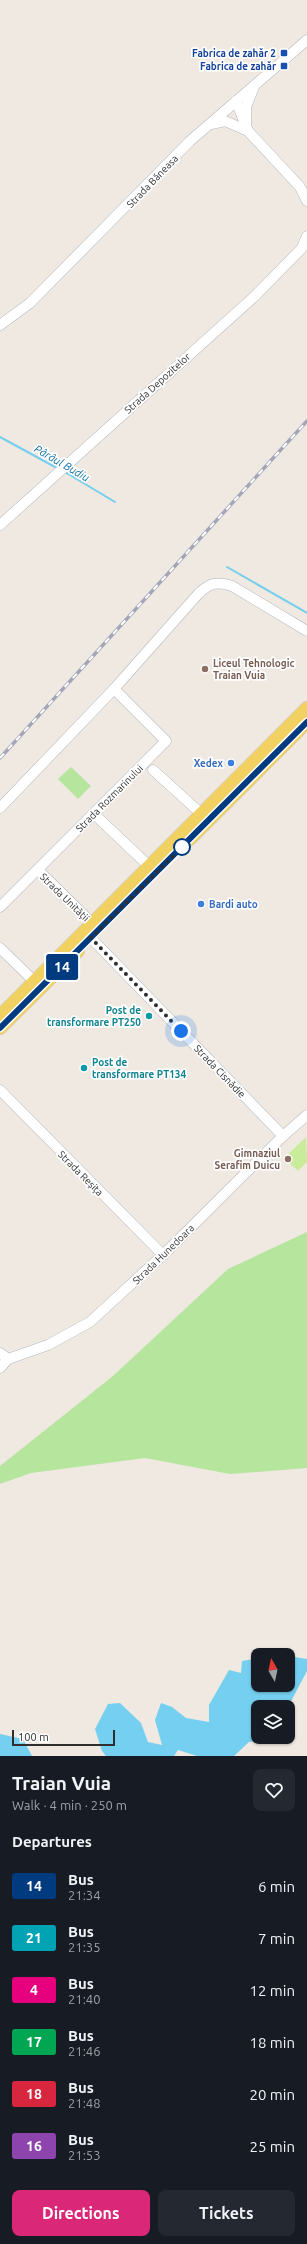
<!DOCTYPE html>
<meta charset="utf-8">
<style>
body{margin:0;font-family:Ubuntu,sans-serif;background:#242831;color:#f1f3f6;height:100vh;display:flex;flex-direction:column;font-size:15px;white-space:nowrap}
*{box-sizing:border-box;margin:0}
p{font-size:13px;color:#9ea1a6}
.icon{flex:none;width:22px;height:22px;fill:none;stroke:currentColor;stroke-width:2;stroke-linecap:round;stroke-linejoin:round}
.map{position:relative;height:1756px;overflow:hidden}
.side{display:flex;flex-direction:column;background:#171b24;flex:1}
.side>*{flex:none}
.badge{padding:0 8px;border-radius:3px;font-size:14px;line-height:26px}
.needle{width:26px;rotate:351deg}
.fabs{position:absolute;left:251px;top:1648px;display:grid;gap:8px}
.fabs a{display:grid;place-items:center;width:44px;height:44px;border-radius:8px;background:#171b24;box-shadow:0 1px 3px #0004;font-size:20px}
.scale{position:absolute;left:12px;bottom:10px;width:103px;box-sizing:border-box;padding-left:4px;border:2px solid #2e2e2e;border-top:0;font-size:11px;line-height:14px;white-space:nowrap;color:#2e2e2e;-webkit-text-stroke:3px #fff;paint-order:stroke}
.you{position:absolute;width:20px;height:20px;margin:-10px;border:3px solid #fff;border-radius:50%;background:#1a73e8;box-shadow:0 0 0 6px #1a73e833}
.map>.badge{position:absolute;translate:-50% -50%;box-shadow:0 0 0 2px #fff}
h2{padding:0 12px;font-size:15px;line-height:36px}
.round{display:grid;place-items:center;flex:none;width:42px;height:42px;border-radius:8px;background:#242831}
.summary{display:flex;align-items:center;justify-content:space-between;height:68px;padding:0 12px}
h1{font-size:19px;font-weight:700;line-height:30px}
.primary-button{display:flex;gap:8px;margin-top:auto;padding:8px 12px}
.primary-button a{flex:1;height:46px;border-radius:8px;background:#db2777;color:#fff;font-size:16px;font-weight:700;line-height:46px;text-align:center}
.primary-button a+a{background:#242831;color:#f1f3f6}
ul{padding:0;list-style:none}
li{display:flex;align-items:center;gap:12px;height:52px;padding:0 12px}
li div{flex:1}
li b{display:block;font-size:15px}
li em{font-style:normal}
li .badge{min-width:44px;font-weight:700;text-align:center}
.map>svg:first-child{display:block}
.green{fill:#b6e59e}
.pitch{fill:#c9ec9a}
.water{fill:#75cff0}
.lines{fill:none;stroke-linecap:round;stroke-linejoin:round}
.stream{stroke:#75cff0;stroke-width:2}
.minor-casing{stroke:#b4b7c1;stroke-width:11}
.major-casing{stroke:#c9c9c9;stroke-width:14}
.minor{stroke:#fff;stroke-width:10}
.major{stroke:#f2d163;stroke-width:13}
.rail-casing{stroke:#a3a6b8;stroke-width:3.5}
.rail{stroke:#fff;stroke-width:2;stroke-dasharray:6;stroke-linecap:butt}
.line-casing{stroke:#fff;stroke-width:9}
.line{stroke:#003b80;stroke-width:6}
.walk{stroke:#2e2e2e;stroke-width:4;stroke-dasharray:0 7.2}
.transit-dot{fill:#1a4fb4;stroke:#fff;stroke-width:1.5}
.education-dot{fill:#8d6e63;stroke:#fff;stroke-width:1.5}
.shop-dot{fill:#3f7fe0;stroke:#fff;stroke-width:1.5}
.stop-dot{fill:#fff;stroke:#003b80;stroke-width:2}
.culture-dot{fill:#0f9aa8;stroke:#fff;stroke-width:1.5}
.labels{text-anchor:middle;stroke-width:3.5;stroke-linejoin:round;paint-order:stroke}
.transit-label{font-size:10px;font-weight:bold;fill:#164399;stroke:#fff;text-anchor:end}
.street-label{font-size:10px;fill:#2e2e2e;stroke:#fff}
.education-label{font-size:10px;font-weight:bold;fill:#785e54;stroke:#fff;text-anchor:start}
.shop-label{font-size:10px;font-weight:bold;fill:#366cbe;stroke:#fff;text-anchor:end}
.culture-label{font-size:10px;font-weight:bold;fill:#0d838f;stroke:#fff;text-anchor:end}
.water-label{font-size:11px;font-style:italic;fill:#0d6fa3;stroke:#fff}
</style>
<div class="map">
<svg width="307" height="1756" viewBox="0 0 307 1756">
<rect width="100%" height="100%" fill="#efe9e1"/>
<!-- green -->
<g class="green">
<polygon points="71,767 91,786 78,799 58,779"/>
<polygon points="307,1232 307,1468 230,1474 145,1458 31,1473 0,1484 0,1466 113,1376 228,1269"/>
</g>
<!-- pitch -->
<polygon class="pitch" points="306,1137 307,1162 298,1171 284,1158"/>
<!-- water -->
<g class="water">
<polygon points="288,1656 307,1659 307,1671 288,1707 258,1707 258,1737 277,1737 276,1739 249,1742 234,1756 197,1756 178,1750 174,1756 106,1756 102,1751 95,1729 108,1704 120,1703 141,1723 148,1742 162,1745 155,1720 161,1703 172,1707 186,1718 209,1722 209,1705 229,1670 241,1673 242,1661 258,1658 258,1685 288,1685"/>
<polygon points="0,1734 23,1739 32,1756 0,1756"/>
</g>
<g class="lines">
<!-- stream -->
<g class="stream">
<polyline points="0,437 57,468"/>
<polyline points="65,472 115,502"/>
<polyline points="227,567 307,613"/>
</g>
<defs>
<g id="minor">
<polyline points="236,101 248,131 300,187 307,201"/>
<polyline points="246,123 246,107 254,87"/>
<polyline points="211,124 225,121 248,131"/>
<polyline points="0,325 30,303 190,141 307,40"/>
<polyline points="0,525 255,296 302,248 307,236"/>
<polyline points="153,770 206,818"/>
<path d="M0 808 114 689 199 593C210 583 217 581 232 586L307 631"/>
<polyline points="94,814 150,867"/>
<polyline points="38,870 93,924"/>
<polyline points="0,907 166,741 114,689"/>
<polyline points="91,938 283,1136"/>
<polyline points="0,948 34,981"/>
<polyline points="0,1090 163,1255"/>
<polyline points="0,1353 8,1359"/>
<polyline points="0,1368 8,1359 48,1345 90,1322 165,1253 283,1136 307,1115"/>
</g>
<g id="major">
<polyline points="190,839 307,722"/>
<polyline points="0,1016 307,708"/>
<polyline points="0,1028 78,951"/>
</g>
</defs>
<!-- minor casing -->
<use href="#minor" class="minor-casing"/>
<!-- major casing -->
<use href="#major" class="major-casing"/>
<!-- minor -->
<use href="#minor" class="minor"/>
<!-- major -->
<use href="#major" class="major"/>
<defs>
<polyline id="rail" points="0,758 307,421"/>
</defs>
<!-- rail casing -->
<use href="#rail" class="rail-casing"/>
<!-- rail -->
<use href="#rail" class="rail"/>
</g>
<g class="lines">
<defs>
<polyline id="line" points="0,1028 307,722"/>
</defs>
<!-- line casing -->
<use href="#line" class="line-casing"/>
<!-- line -->
<use href="#line" class="line"/>
<!-- walk -->
<polyline class="walk" points="181,1031 91,938 182,847"/>
</g>
<!-- markers -->
<g class="transit-dot">
<rect x="280" y="49" width="8" height="8" rx="2"/>
<rect x="280" y="62" width="8" height="8" rx="2"/>
</g>
<g class="education-dot">
<circle cx="205" cy="669" r="4"/>
<circle cx="288" cy="1159" r="4"/>
</g>
<g class="shop-dot">
<circle cx="231" cy="763" r="4"/>
<circle cx="201" cy="904" r="4"/>
</g>
<circle class="stop-dot" cx="182" cy="847" r="8"/>
<g class="culture-dot">
<circle cx="149" cy="1016" r="4"/>
<circle cx="84" cy="1068" r="4"/>
</g>
<g class="labels">
<!-- transit labels -->
<g class="transit-label">
<text x="276" y="57">Fabrica de zahăr 2</text>
<text x="276" y="70">Fabrica de zahăr</text>
</g>
<!-- street labels -->
<g class="street-label">
<text transform="translate(152 181) rotate(-46)" y="4">Strada Băneasa</text>
<text transform="translate(157 383) rotate(-42)" y="4">Strada Depozitelor</text>
<text transform="translate(109 798) rotate(-45)" y="4">Strada Rozmarinului</text>
<text transform="translate(65 897) rotate(44)" y="4">Strada Unității</text>
<text transform="translate(220 1071) rotate(46)" y="4">Strada Cisnădie</text>
<text transform="translate(81 1173) rotate(45)" y="4">Strada Reșița</text>
<text transform="translate(163 1254) rotate(-44)" y="4">Strada Hunedoara</text>
</g>
<!-- education labels -->
<g class="education-label">
<text x="213" y="667">Liceul Tehnologic<tspan x="213" dy="12">Traian Vuia</tspan></text>
<text x="280" y="1157" text-anchor="end">Gimnaziul<tspan x="280" dy="12">Serafim Duicu</tspan></text>
</g>
<!-- shop labels -->
<g class="shop-label">
<text x="223" y="767">Xedex</text>
<text x="209" y="908" text-anchor="start">Bardi auto</text>
</g>
<!-- culture labels -->
<g class="culture-label">
<text x="141" y="1014">Post de<tspan x="141" dy="12">transformare PT250</tspan></text>
<text x="92" y="1066" text-anchor="start">Post de<tspan x="92" dy="12">transformare PT134</tspan></text>
</g>
<!-- water labels -->
<g class="water-label">
<text transform="translate(62 463) rotate(30)" y="4">Pârâul Budiu</text>
</g>
</g>
</svg>
<div class="fabs">
<a><svg class="needle" viewBox="-14 -14 28 28"><path d="M0-13l5 13h-10z" fill="#e53935"/><path d="M0 13l5-13h-10z" fill="#9ea1a6"/></svg></a>
<a><svg class="icon" aria-label="layers" viewBox="0 0 24 24"><path d="M12 4l9 5-9 5-9-5zM3 14l9 5 9-5"/></svg></a>
</div>
<div class="scale">100 m</div>
<div class="you" style="left:181px;top:1031px"></div>
<b class="badge" style="left:62px;top:967px;background:#003b80;color:#fff">14</b>
</div>
<section class="side">
<div class="summary"><div><h1>Traian Vuia</h1><p>Walk · 4 min · 250 m</p></div><a class="round"><svg class="icon" aria-label="heart" viewBox="0 0 24 24"><path d="M12 20l-8-8c-3-5 5-10 8-4 3-6 11-1 8 4z"/></svg></a></div>
<h2>Departures</h2>
<ul>
<li><span class="badge" style="background:#003b80;color:#fff">14</span><div><b>Bus</b><p>21:34</p></div><em>6 min</em></li>
<li><span class="badge" style="background:#00a3b4;color:#fff">21</span><div><b>Bus</b><p>21:35</p></div><em>7 min</em></li>
<li><span class="badge" style="background:#e6007e;color:#fff">4</span><div><b>Bus</b><p>21:40</p></div><em>12 min</em></li>
<li><span class="badge" style="background:#00a651;color:#fff">17</span><div><b>Bus</b><p>21:46</p></div><em>18 min</em></li>
<li><span class="badge" style="background:#d7263d;color:#fff">18</span><div><b>Bus</b><p>21:48</p></div><em>20 min</em></li>
<li><span class="badge" style="background:#8e44ad;color:#fff">16</span><div><b>Bus</b><p>21:53</p></div><em>25 min</em></li>
</ul>
<div class="primary-button"><a>Directions</a><a>Tickets</a></div>
</section>
